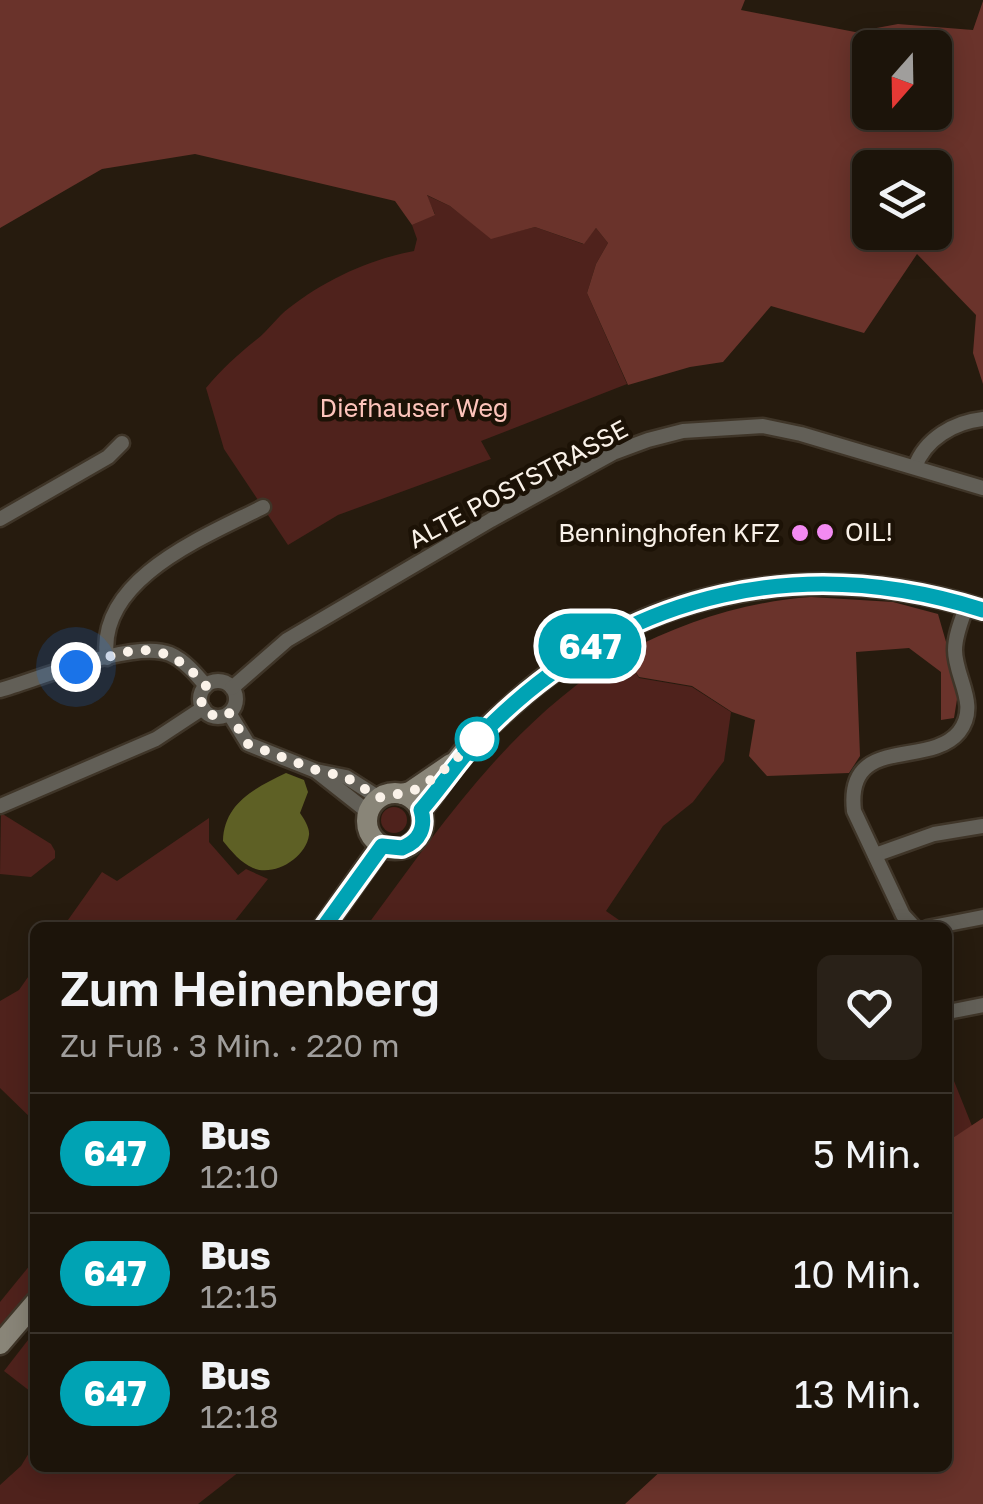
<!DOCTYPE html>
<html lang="de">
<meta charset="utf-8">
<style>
body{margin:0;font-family:"Golos Text",sans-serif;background:#292118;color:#f1f3f6;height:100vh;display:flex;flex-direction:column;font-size:38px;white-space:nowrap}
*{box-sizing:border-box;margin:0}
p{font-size:32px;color:#a09e9c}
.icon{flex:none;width:55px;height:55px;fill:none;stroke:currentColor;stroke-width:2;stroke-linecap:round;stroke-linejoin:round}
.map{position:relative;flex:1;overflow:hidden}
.sheet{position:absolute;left:30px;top:922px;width:922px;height:550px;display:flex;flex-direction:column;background:#1c140a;border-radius:15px;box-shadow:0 5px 25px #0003,0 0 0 2px #3a332b}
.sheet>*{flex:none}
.badge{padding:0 20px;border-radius:32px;font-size:35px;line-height:65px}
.needle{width:65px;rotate:200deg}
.buttons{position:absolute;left:852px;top:30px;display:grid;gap:20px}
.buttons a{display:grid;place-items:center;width:100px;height:100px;border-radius:15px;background:#1c140a;box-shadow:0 5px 25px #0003,0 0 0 2px #3a332b;font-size:50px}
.you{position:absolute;width:50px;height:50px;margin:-25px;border:8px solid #fff;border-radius:50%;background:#1a73e8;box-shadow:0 0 0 15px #1a73e833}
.map>.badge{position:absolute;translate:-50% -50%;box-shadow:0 0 0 5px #fff}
.round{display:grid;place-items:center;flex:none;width:105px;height:105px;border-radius:15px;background:#292118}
.overview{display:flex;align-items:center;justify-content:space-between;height:170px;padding:0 30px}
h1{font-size:48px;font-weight:600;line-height:75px}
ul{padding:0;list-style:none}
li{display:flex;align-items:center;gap:30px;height:120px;padding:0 30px;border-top:2px solid #3a332b}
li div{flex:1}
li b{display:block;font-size:38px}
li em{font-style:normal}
li .badge{min-width:110px;font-weight:700;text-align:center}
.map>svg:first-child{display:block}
.green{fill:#4f221c}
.forest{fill:#6a332b;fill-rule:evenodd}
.water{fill:#5e6025}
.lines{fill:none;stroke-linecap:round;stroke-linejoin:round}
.street-casing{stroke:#3f3528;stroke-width:19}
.secondary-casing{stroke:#3f3528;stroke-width:25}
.street{stroke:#625f57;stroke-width:14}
.secondary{stroke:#898578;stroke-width:20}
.line-casing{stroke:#fff;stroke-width:22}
.line{stroke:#00a3b4;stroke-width:15}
.walk{stroke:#faf2e9;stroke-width:10;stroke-dasharray:0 18}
.poi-dot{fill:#f38af2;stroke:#1c1206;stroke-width:4}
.stop-dot{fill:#fff;stroke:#00a3b4;stroke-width:5}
.labels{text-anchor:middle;stroke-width:9;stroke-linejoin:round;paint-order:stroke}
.park-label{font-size:25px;fill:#fdc4bb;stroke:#1c1206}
.street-label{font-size:25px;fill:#faf2e9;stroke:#1c1206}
.poi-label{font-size:25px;fill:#faf2e9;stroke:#1c1206;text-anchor:start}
</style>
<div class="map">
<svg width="983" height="1504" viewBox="0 0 983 1504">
<rect width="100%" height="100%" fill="#261b0e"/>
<!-- green -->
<g class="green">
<path d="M426 195 450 206 491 238 535 227 583 244 596 228 608 243 596 264 587 293 627 384 481 441 491 459 338 515 288 545 224 449 206 388C223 368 236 356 256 340 268 331 277 317 289 308 325 280 370 259 414 251L417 239 412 225 435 214Z"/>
<path d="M623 653 639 678 692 687 731 712 724 761 693 802 663 826 606 911 629 927H366C444 822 508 724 623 653Z"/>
<circle cx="394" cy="820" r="13"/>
<polygon points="1,813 51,844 55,851 55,858 31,877 0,874"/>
<polygon points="209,818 209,842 238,875 246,869 268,879 230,927 63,927 102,872 117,881"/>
<polygon points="35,967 35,1122 0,1088 0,1001 19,990"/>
<polygon points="948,1066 972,1126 948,1141"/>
<polygon points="35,1259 35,1291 0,1332 0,1302"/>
<polygon points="35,1331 35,1395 4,1371"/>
<polygon points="35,1443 35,1468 244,1468 198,1504 0,1504 0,1485 21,1466"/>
</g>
<!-- forest -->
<g class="forest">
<path d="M0 0H745L741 10 855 32 898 24 973 30 983 1V384L973 353 976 315 917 254 864 333 771 306 723 362 690 367 628 385 587 293 596 264 608 243 596 228 584 244 535 227 491 239 450 206 427 195 435 215 412 225 395 201 195 154 102 169 0 228ZM870 48H935V112H870ZM870 168H935V232H870Z"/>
<path d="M811 597 893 602 938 614 959 687 954 718 941 720V672L909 648 856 652 860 756 849 773 767 776 749 756 755 720 732 712 692 686 639 677 623 653C684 622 743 602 811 597Z"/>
<polygon points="983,1118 983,1504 625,1504 664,1468 948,1468 948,1141"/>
</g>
<!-- water -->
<path class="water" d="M286 773 304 780 308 792 300 813C304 819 310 828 309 835 306 858 274 877 253 868 241 863 231 851 223 841 224 803 255 788 286 773Z"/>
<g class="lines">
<defs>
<g id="street">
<path d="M915 467C925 439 954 422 983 419"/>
<polyline points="0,519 108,457 122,443"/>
<path d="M107 658C96 579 206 536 263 507"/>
<circle cx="218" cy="699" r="18"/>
<polyline points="232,688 287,640 491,520 613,453 648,440 683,431 763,426 801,434 983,488"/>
<path d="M0 690C39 679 134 639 170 654 184 660 196 674 206 686"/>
<polyline points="229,713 248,744 316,771 346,777 379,798"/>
<polyline points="316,771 368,812"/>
<polyline points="0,806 156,739 203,708"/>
<polyline points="875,855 934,834 983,826"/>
<path d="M915 928 903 915 854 811C845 733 929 769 959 732 980 705 955 678 955 650 955 635 962 619 967 605"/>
<polyline points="927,928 983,917"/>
<polyline points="948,1012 983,1005"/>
</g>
<g id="secondary">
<circle cx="395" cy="821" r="28"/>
<polyline points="402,794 410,792 451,764"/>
<path d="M421 810C435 794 445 777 457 760 472 740 492 723 511 706 642 586 816 556 983 610"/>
<polyline points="323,928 381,846"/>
<polyline points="0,1344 35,1303"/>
</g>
</defs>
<!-- street casing -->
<use href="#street" class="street-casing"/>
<!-- secondary casing -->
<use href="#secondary" class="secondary-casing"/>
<!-- street -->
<use href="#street" class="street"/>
<!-- secondary -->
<use href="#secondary" class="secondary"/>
</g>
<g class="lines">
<defs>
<path id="line" d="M323 928 382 846 402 848C420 841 426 827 421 810 447 780 466 749 494 722 630 590 804 553 983 610"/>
</defs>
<!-- line casing -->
<use href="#line" class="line-casing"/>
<!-- line -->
<use href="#line" class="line"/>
<!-- walk -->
<path class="walk" d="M76 667C134 649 160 634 206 686L200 699 207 713 218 717 229 713 248 744 316 770 346 777 379 798C390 792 400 796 410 792 434 782 463 753 480 735L477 739"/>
</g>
<!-- markers -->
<g class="poi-dot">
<circle cx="825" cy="532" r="10"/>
<circle cx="800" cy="533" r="10"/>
</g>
<circle class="stop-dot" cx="477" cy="739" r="20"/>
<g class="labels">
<!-- park labels -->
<g class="park-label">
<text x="414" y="417">Diefhauser Weg</text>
</g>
<!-- street labels -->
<g class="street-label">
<text transform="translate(518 484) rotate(-28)" y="9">ALTE POSTSTRASSE</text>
</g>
<!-- poi labels -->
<g class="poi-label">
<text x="845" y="541">OIL!</text>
<text x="780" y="542" text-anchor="end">Benninghofen KFZ</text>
</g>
</g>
</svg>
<div class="buttons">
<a><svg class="needle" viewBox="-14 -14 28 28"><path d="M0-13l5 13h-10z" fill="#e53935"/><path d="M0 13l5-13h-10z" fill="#a09e9c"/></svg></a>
<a><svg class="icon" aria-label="layers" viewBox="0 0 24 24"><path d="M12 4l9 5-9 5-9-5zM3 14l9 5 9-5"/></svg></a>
</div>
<div class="you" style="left:76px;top:667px"></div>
<b class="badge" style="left:590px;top:646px;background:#00a3b4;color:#fff">647</b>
<section class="sheet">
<div class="overview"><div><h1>Zum Heinenberg</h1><p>Zu Fuß · 3 Min. · 220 m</p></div><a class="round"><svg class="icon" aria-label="heart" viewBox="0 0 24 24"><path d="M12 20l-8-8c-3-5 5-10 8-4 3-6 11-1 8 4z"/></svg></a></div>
<ul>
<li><span class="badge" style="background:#00a3b4;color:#fff">647</span><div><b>Bus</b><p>12:10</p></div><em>5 Min.</em></li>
<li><span class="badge" style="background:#00a3b4;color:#fff">647</span><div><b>Bus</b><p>12:15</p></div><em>10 Min.</em></li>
<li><span class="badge" style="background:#00a3b4;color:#fff">647</span><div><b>Bus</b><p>12:18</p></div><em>13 Min.</em></li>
</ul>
</section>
</div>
